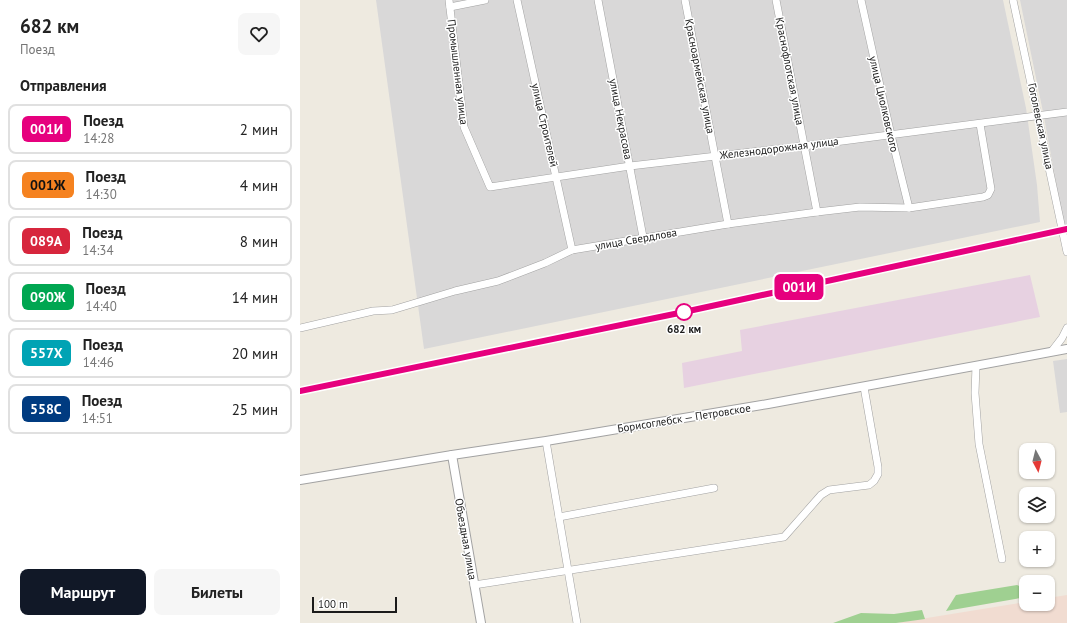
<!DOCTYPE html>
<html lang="ru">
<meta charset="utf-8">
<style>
body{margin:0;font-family:"PT Sans",sans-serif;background:#f6f6f6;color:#222;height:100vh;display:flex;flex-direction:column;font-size:15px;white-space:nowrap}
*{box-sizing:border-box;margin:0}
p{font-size:13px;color:#767676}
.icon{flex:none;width:22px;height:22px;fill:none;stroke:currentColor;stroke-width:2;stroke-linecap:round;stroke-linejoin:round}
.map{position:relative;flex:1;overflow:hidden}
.side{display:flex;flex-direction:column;background:#fff;width:300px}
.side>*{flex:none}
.badge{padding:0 8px;border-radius:6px;font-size:14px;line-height:26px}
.needle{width:26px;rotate:173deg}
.buttons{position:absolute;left:719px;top:443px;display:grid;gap:8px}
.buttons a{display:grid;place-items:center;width:36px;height:36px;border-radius:8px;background:#fff;box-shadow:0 1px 3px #0004;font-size:20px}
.scale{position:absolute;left:12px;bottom:10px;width:85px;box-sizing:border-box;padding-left:4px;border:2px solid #1b1b1b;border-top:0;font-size:11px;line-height:14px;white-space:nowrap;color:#1b1b1b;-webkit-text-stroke:3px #fff;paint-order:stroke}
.map>.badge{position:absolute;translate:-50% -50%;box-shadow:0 0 0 2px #fff}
h2{padding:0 20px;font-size:15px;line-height:36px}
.round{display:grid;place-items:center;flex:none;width:42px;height:42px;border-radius:8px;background:#f6f6f6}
.head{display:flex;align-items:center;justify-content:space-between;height:68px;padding:0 20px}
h1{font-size:19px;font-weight:600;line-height:30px}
.primary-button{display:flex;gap:8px;margin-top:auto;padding:8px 20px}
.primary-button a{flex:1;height:46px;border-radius:8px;background:#111827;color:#fff;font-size:16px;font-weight:600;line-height:46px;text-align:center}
.primary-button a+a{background:#f6f6f6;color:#222}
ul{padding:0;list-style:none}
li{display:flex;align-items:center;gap:12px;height:50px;margin:0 8px 6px;padding:0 12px;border:2px solid #e0e0e0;border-radius:8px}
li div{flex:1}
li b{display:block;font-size:15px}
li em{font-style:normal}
li .badge{min-width:44px;font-weight:700;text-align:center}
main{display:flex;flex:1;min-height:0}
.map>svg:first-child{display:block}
.residential{fill:#d9d8d8}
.industrial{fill:#e7d1e1}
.military{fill:#f1dcd1}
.forest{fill:#9fd091}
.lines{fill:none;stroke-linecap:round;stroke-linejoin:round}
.minor-casing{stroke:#a2a2a2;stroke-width:8}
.tertiary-casing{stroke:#a2a2a2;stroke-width:10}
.minor{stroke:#fff;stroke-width:7}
.tertiary{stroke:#fff;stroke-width:8}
.rail-casing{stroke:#696969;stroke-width:3}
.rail{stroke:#fff;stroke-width:1.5;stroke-dasharray:4.5;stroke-linecap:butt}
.line-casing{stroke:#fff;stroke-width:9}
.line{stroke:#e6007e;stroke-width:6}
.stop-dot{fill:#fff;stroke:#e6007e;stroke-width:2}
.labels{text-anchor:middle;stroke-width:3;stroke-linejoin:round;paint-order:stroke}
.street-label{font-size:11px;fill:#1b1b1b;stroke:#fff}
.stop-label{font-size:11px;font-weight:bold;fill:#1b1b1b;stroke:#fff}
</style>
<main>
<section class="side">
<div class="head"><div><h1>682 км</h1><p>Поезд</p></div><a class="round"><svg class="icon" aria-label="heart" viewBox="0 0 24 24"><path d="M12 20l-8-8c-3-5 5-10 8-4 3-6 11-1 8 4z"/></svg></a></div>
<h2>Отправления</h2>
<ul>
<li><span class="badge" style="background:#e6007e;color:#fff">001И</span><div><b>Поезд</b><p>14:28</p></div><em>2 мин</em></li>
<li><span class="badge" style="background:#f58220;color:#111">001Ж</span><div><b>Поезд</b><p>14:30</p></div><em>4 мин</em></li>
<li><span class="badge" style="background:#d7263d;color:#fff">089А</span><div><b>Поезд</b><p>14:34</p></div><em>8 мин</em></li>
<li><span class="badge" style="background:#00a651;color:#fff">090Ж</span><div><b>Поезд</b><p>14:40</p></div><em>14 мин</em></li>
<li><span class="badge" style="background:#00a3b4;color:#fff">557Х</span><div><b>Поезд</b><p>14:46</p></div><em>20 мин</em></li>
<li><span class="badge" style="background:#003b80;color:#fff">558С</span><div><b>Поезд</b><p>14:51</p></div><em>25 мин</em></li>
</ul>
<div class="primary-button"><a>Маршрут</a><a>Билеты</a></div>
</section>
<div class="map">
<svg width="767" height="623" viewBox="0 0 767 623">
<rect width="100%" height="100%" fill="#eeeae0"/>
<!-- residential -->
<g class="residential">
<polygon points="76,0 703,0 726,108 737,185 740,222 124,349"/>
<polygon points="720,0 767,0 767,109 743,112"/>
<polygon points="767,114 767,225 764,226 744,117"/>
<polygon points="767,359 767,412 760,413 753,361"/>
</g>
<!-- industrial -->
<polygon class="industrial" points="730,275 740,317 384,388 382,363 442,351 440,330"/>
<!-- military -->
<polygon class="military" points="767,595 767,623 596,623 726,602 726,604 748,604 748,598"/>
<!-- forest -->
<g class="forest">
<polygon points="717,585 726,589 726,597 646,611 656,595"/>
<polygon points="622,610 625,619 596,623 533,623 561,613 594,614"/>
</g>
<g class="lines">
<defs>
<g id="minor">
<polyline points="149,0 164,127 190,187 330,166 504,146 767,112"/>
<polyline points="217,0 272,250"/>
<polyline points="298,0 343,237"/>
<polyline points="385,0 428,224"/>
<polyline points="476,0 517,212"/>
<polyline points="561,0 591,135 609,208"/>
<polyline points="713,0 767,252"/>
<polyline points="150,7 185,0"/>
<polyline points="0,328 73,311 92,310 155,291 198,281 245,263 272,250 428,224 517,212 560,207 609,208 683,197 688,195 691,189 680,124"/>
<polyline points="752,351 762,338 767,328"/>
<polyline points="676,366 675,393 679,444 702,559"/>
<polyline points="246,441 277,623"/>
<polyline points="259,517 414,488"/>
<polyline points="174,585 484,537 521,495 529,490 569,485 574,481 578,474 578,467 564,387"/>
</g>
<g id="tertiary">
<polyline points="152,455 181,623"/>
<polyline points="0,480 152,455 246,441 468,404 767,349"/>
</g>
</defs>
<!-- minor casing -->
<use href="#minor" class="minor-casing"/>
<!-- tertiary casing -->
<use href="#tertiary" class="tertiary-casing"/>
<!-- minor -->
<use href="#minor" class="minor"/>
<!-- tertiary -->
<use href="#tertiary" class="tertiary"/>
<defs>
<polyline id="rail" points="0,391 384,312 767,229"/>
</defs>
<!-- rail casing -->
<use href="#rail" class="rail-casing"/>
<!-- rail -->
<use href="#rail" class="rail"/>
</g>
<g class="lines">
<defs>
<polyline id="line" points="0,391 384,312 767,229"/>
</defs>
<!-- line casing -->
<use href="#line" class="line-casing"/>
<!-- line -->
<use href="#line" class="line"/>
</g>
<!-- markers -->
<circle class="stop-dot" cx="384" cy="312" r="8"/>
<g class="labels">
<!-- street labels -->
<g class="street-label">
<text transform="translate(490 71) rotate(79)" y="4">Краснофлотская улица</text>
<text transform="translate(158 72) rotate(83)" y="4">Промышленная улица</text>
<text transform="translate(400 76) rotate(79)" y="4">Красноармейская улица</text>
<text transform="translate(584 104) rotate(77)" y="4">улица Циолковского</text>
<text transform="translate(321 119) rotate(79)" y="4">улица Некрасова</text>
<text transform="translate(245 125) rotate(77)" y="4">улица Строителей</text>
<text transform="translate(741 126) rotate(78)" y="4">Гоголевская улица</text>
<text transform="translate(479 148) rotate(-7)" y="4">Железнодорожная улица</text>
<text transform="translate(336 239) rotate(-10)" y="4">улица Свердлова</text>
<text transform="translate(384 418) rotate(-9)" y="4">Борисоглебск — Петровское</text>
<text transform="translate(166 539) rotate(80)" y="4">Объездная улица</text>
</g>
<!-- stop labels -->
<g class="stop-label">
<text x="384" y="333">682 км</text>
</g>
</g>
</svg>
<div class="buttons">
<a><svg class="needle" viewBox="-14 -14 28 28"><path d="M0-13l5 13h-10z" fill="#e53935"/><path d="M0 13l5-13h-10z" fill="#767676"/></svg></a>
<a><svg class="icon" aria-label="layers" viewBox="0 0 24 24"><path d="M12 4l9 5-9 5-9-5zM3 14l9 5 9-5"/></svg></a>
<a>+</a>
<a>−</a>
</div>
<div class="scale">100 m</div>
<b class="badge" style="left:499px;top:287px;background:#e6007e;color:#fff">001И</b>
</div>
</main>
